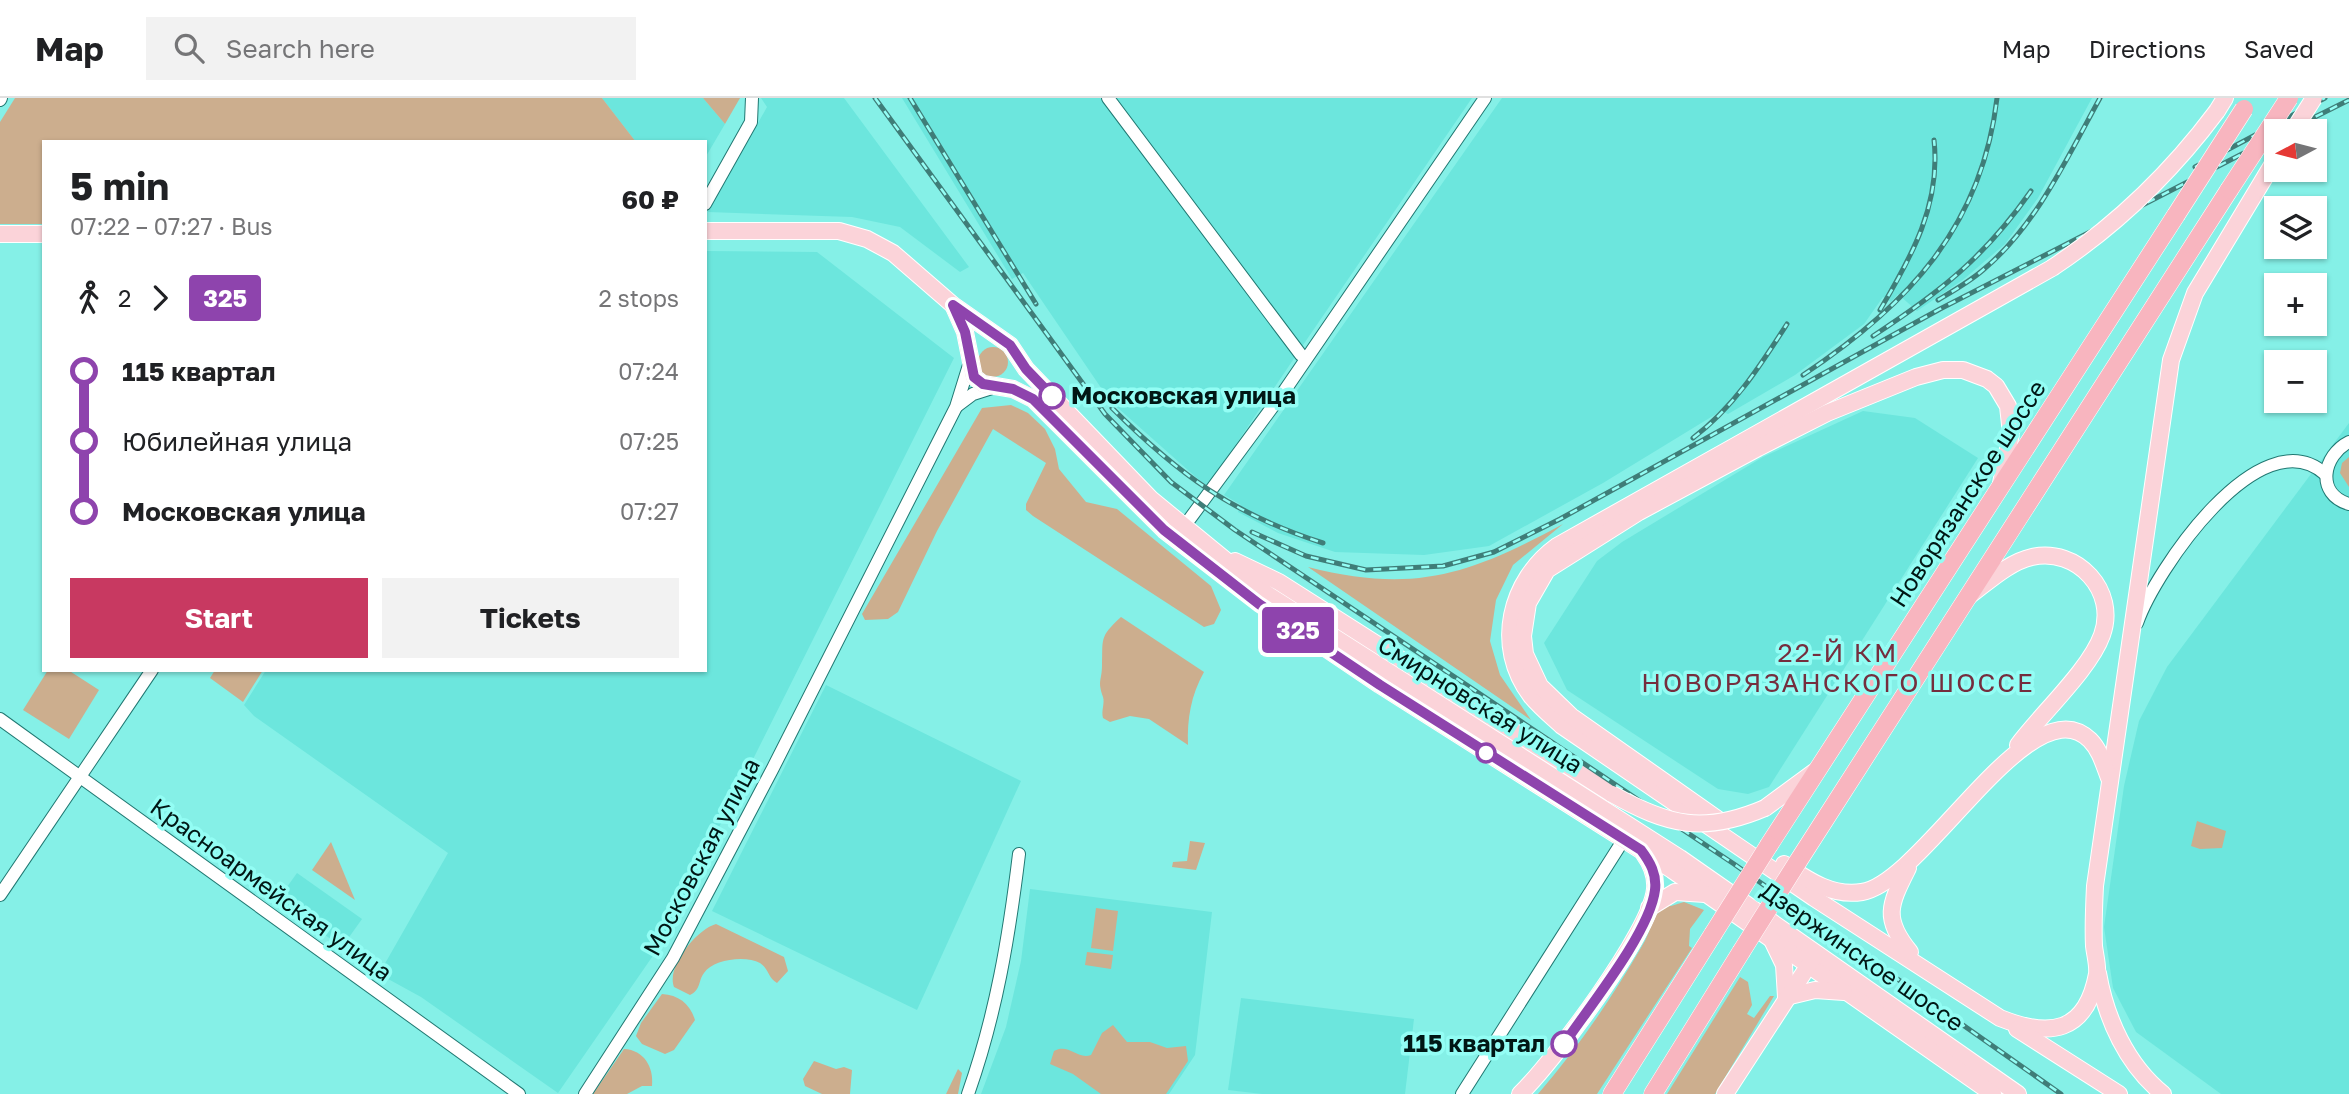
<!DOCTYPE html>
<meta charset="utf-8">
<style>
body{margin:0;font-family:"Golos Text",sans-serif;background:#f2f2f2;color:#202124;height:100vh;display:flex;flex-direction:column;font-size:26px;white-space:nowrap}
*{box-sizing:border-box;margin:0}
p{font-size:23px;color:#757577}
.icon{flex:none;width:38px;height:38px;fill:none;stroke:currentColor;stroke-width:2;stroke-linecap:round;stroke-linejoin:round}
.map{position:relative;flex:1;overflow:hidden}
.panel{position:absolute;left:42px;top:42px;width:665px;height:532px;display:flex;flex-direction:column;background:#fff;border-radius:0px;box-shadow:0 2px 5px #0004}
.panel>*{flex:none}
.badge{padding:0 14px;border-radius:5px;font-size:24px;line-height:46px}
.needle{width:46px;rotate:263deg}
.tools{position:absolute;left:2264px;top:21px;display:grid;gap:14px}
.tools a{display:grid;place-items:center;width:63px;height:63px;border-radius:0px;background:#fff;box-shadow:0 2px 5px #0004;font-size:35px}
.map>.badge{position:absolute;translate:-50% -50%;box-shadow:0 0 0 4px #fff}
.legs{display:flex;align-items:center;gap:10px;height:77px;padding:0 28px;font-size:23px}
.legs p{margin-inline-start:auto}
.overview{display:flex;align-items:center;justify-content:space-between;height:119px;padding:0 28px}
h1{font-size:38px;font-weight:700;line-height:52px}
.button{display:flex;gap:14px;margin-top:auto;padding:14px 28px}
.button a{flex:1;height:80px;border-radius:0px;background:#c83961;color:#fff;font-size:28px;font-weight:700;line-height:80px;text-align:center}
.button a+a{background:#f2f2f2;color:#202124}
ul{padding:0 28px;list-style:none}
li{display:flex;align-items:center;gap:24px;height:70px;font-size:26px}
li i{display:grid;place-items:center;width:10px;height:100%;margin:0 9px;background:currentColor}
li i::after{content:'';width:18px;height:18px;margin:-9px;border:5px solid;border-radius:50%;background:#fff}
li p{margin-inline-start:auto}
li:first-child i{background:linear-gradient(#0000 50%,currentColor 0)}
li:last-child i{background:linear-gradient(currentColor 50%,#0000 0)}
header{display:flex;align-items:center;gap:42px;box-sizing:border-box;height:98px;padding:0 35px;background:#fff;border-bottom:2px solid #e0e0e0}
header strong{font-size:33px}
nav{display:flex;gap:38px;margin-inline-start:auto;font-size:24px}
.search{width:490px;height:63px;background:#f2f2f2;display:flex;align-items:center;gap:18px;box-sizing:border-box;padding:0 24px;border-radius:0px;color:#757577;font-size:26px}
.map>svg:first-child{display:block}
.built{fill:#6ce6dd}
.green{fill:#ccae8e}
.lines{fill:none;stroke-linecap:round;stroke-linejoin:round}
.minor-casing{stroke:#217872;stroke-width:14}
.major-casing{stroke:#fff;stroke-width:18}
.highway-casing{stroke:#fff;stroke-width:19}
.minor{stroke:#fff;stroke-width:12}
.major{stroke:#fbd3d9;stroke-width:16}
.highway{stroke:#f8b5bf;stroke-width:18}
.rail-casing{stroke:#3f7d78;stroke-width:5}
.rail{stroke:#93fdf4;stroke-width:2.5;stroke-dasharray:8;stroke-linecap:butt}
.major-bridge-casing{stroke:#fff;stroke-width:18;stroke-linecap:butt}
.highway-bridge-casing{stroke:#fff;stroke-width:19;stroke-linecap:butt}
.major-bridge{stroke:#fbd3d9;stroke-width:16}
.highway-bridge{stroke:#f8b5bf;stroke-width:18}
.line-1-casing{stroke:#fff;stroke-width:16}
.line-1{stroke:#8e44ad;stroke-width:10}
.stop-1-dot{fill:#fff;stroke:#8e44ad;stroke-width:3.5}
.labels{text-anchor:middle;stroke-width:7;stroke-linejoin:round;paint-order:stroke}
.stop-label{font-size:24px;font-weight:bold;fill:#011715;stroke:#93fdf4;text-anchor:start}
.street-label{font-size:24px;fill:#011715;stroke:#93fdf4}
.neighbourhood-label{font-size:26px;letter-spacing:2px;fill:#752e3e;stroke:#93fdf4}
</style>
<header>
<strong>Map</strong>
<div class="search"><svg class="icon" aria-label="search" viewBox="0 0 24 24"><circle cx="10" cy="10" r="6"/><path d="M15 15l6 6"/></svg>Search here</div>
<nav><a>Map</a><a>Directions</a><a>Saved</a></nav>
</header>
<div class="map">
<svg width="2349" height="996" viewBox="0 0 2349 996">
<rect width="100%" height="100%" fill="#85f0e7"/>
<!-- built -->
<g class="built">
<polygon points="602,0 703,0 725,26 705,60 705,44 636,44"/>
<polygon points="761,0 844,0 969,169 960,174 900,129 852,119 708,114 767,9"/>
<polygon points="902,0 1100,0 1295,259 1207,389 1110,303 1023,175 1012,181"/>
<polygon points="1114,0 1472,0 1301,250"/>
<polygon points="1502,0 2092,0 2038,100 2005,146 1964,181 1917,213 1898,196 1891,204 1883,199 1864,226 1795,277 1728,316 1721,313 1603,385 1489,448 1424,457 1335,454 1278,435 1238,414 1241,407 1224,397"/>
<polygon points="705,153 817,154 954,260 659,849 558,995 421,899 379,876 448,755 254,618 244,607 266,572 705,572"/>
<polygon points="1863,313 1915,320 1978,360 1769,689 1748,696 1718,691 1567,592 1544,545 1597,463 1622,444 1763,359"/>
<polygon points="2349,325 2349,996 2221,996 2136,934 2113,890 2104,829 2124,688 2139,623 2167,569"/>
<polygon points="826,587 1021,683 917,912 712,813"/>
<polygon points="297,775 362,821 342,849 277,803"/>
<polygon points="1030,791 1212,814 1195,957 1169,996 981,996 1006,929 1021,863"/>
<polygon points="1241,900 1414,921 1405,996 1262,996 1228,992"/>
</g>
<!-- green -->
<g class="green">
<polygon points="15,0 602,0 636,44 44,44 44,126 0,126 0,24"/>
<polygon points="703,0 740,0 725,26"/>
<circle cx="993" cy="264" r="15"/>
<polygon points="1011,307 1028,315 1045,331 1055,351 1059,371 1086,404 1117,411 1211,488 1221,512 1214,526 1204,529 1033,418 1026,412 1026,406 1046,365 993,331 937,433 898,514 888,521 865,522 862,516 982,310"/>
<polygon points="2349,359 2349,389 2340,375 2342,365"/>
<path d="M1563 426 1513 467 1496 502 1490 543 1500 577 1531 622 1308 469C1414 496 1469 477 1563 426Z"/>
<path d="M1121 519 1204 574C1191 597 1187 621 1188 647L1149 621 1130 618 1110 624 1103 620C1101 613 1105 605 1103 599 1097 582 1102 583 1102 567 1103 541 1099 539 1121 519Z"/>
<polygon points="48,572 68,572 99,592 69,641 23,612"/>
<polygon points="215,572 263,572 243,604 210,580"/>
<polygon points="2197,723 2226,733 2222,750 2200,751 2191,748"/>
<polygon points="1190,743 1205,745 1196,772 1172,769 1173,764 1187,763"/>
<polygon points="331,744 355,802 312,772"/>
<path d="M1684 804 1704 812 1690 831 1689 848 1692 850 1597 996H1538C1577 951 1612 900 1642 848 1651 834 1652 817 1665 806L1671 808Z"/>
<polygon points="1096,810 1118,813 1113,853 1091,850"/>
<path d="M716 826 784 859 788 873 777 885C768 880 769 871 760 865 746 857 713 861 704 875 698 883 701 892 690 897L674 889C666 869 697 831 716 826Z"/>
<polygon points="1087,854 1113,857 1111,871 1085,867"/>
<polygon points="1740,879 1748,884 1752,907 1747,916 1754,920 1770,898 1774,898 1715,996 1667,996"/>
<path d="M662 896C679 897 690 906 695 922L674 952 665 956 642 946 636 938 641 925Z"/>
<path d="M1113 927 1127 944H1150L1167 950 1186 948 1188 963 1166 996H1101L1073 976 1050 966 1054 953C1069 945 1077 962 1091 957L1102 935Z"/>
<path d="M624 951C644 952 654 969 652 988H642L627 996H593Z"/>
<polygon points="814,963 836,971 844,969 852,972 850,996 822,996 805,988 803,981"/>
<polygon points="958,971 962,975 958,996 946,996"/>
</g>
<g class="lines">
<defs>
<g id="minor">
<polyline points="1108,0 1301,257"/>
<polyline points="0,2 1,0"/>
<polyline points="705,106 751,24 752,0"/>
<polyline points="957,308 973,296 995,289"/>
<path d="M2349 344C2323 357 2315 396 2349 406"/>
<polyline points="1183,430 1285,292 1485,0"/>
<path d="M2137 525C2155 473 2260 318 2325 376"/>
<polyline points="0,621 519,996"/>
<polyline points="0,797 152,572"/>
<polyline points="585,996 673,860 773,670 956,309 969,267"/>
<path d="M968 996C996 917 1009 839 1019 756"/>
<polyline points="1462,996 1624,741"/>
</g>
<g id="major">
<polyline points="2217,13 2225,0"/>
<polyline points="705,133 839,133 867,141 893,155 953,207 1010,247 1026,271 1151,401 1267,496 1680,760 2018,996"/>
<polyline points="0,136 44,136"/>
<path d="M2052 170 1557 448C1510 482 1493 548 1531 598 1540 609 1551 618 1562 628L1814 800 2000 920C2050 940 2086 935 2097 876 2098 867 2095 857 2094 848 2093 828 2094 808 2095 788L2171 262 2195 195 2277 59"/>
<polyline points="954,209 965,234 974,279 983,286 1013,291 1033,301 1164,432 1260,506 1380,587 1672,772 1993,996"/>
<polyline points="1235,463 1279,484 1612,696"/>
<path d="M1969 498C1988 484 2009 464 2032 459 2077 449 2118 493 2102 537 2090 571 2041 616 2018 647"/>
<polyline points="1765,710 1814,674"/>
<polyline points="1719,722 1571,618 1540,588 1525,556 1523,538 1528,505 1547,472 1639,414 1758,350 1827,315 1916,279 1943,272 1963,272 1987,281 1996,288 2008,308 2011,336 2001,385"/>
<path d="M1784 766C1808 782 1832 799 1862 794 1924 784 2031 584 2090 642 2100 652 2104 667 2109 680"/>
<path d="M1908 770C1890 806 1882 820 1910 854"/>
<polyline points="1649,810 1675,794 1705,796"/>
<polyline points="1772,842 1784,867 1786,899"/>
<path d="M2098 875C2106 921 2127 967 2163 996"/>
<polyline points="1786,899 1815,892 1844,894"/>
<polyline points="2017,931 2119,996"/>
<path d="M1520 996C1553 964 1651 834 1655 791 1656 778 1652 767 1644 756"/>
<polyline points="1725,996 1814,859"/>
</g>
<g id="highway">
<polyline points="1769,747 2176,117"/>
<polyline points="1797,765 2229,92"/>
<polyline points="1612,996 1713,836"/>
<polyline points="1653,996 1741,854"/>
</g>
</defs>
<!-- minor casing -->
<use href="#minor" class="minor-casing"/>
<!-- major casing -->
<use href="#major" class="major-casing"/>
<!-- highway casing -->
<use href="#highway" class="highway-casing"/>
<!-- minor -->
<use href="#minor" class="minor"/>
<!-- major -->
<use href="#major" class="major"/>
<!-- highway -->
<use href="#highway" class="highway"/>
<defs>
<g id="rail">
<polyline points="875,0 1105,316 1171,384 1235,432 1734,766 2061,996"/>
<polyline points="910,0 1036,206"/>
<polyline points="2287,33 2349,2"/>
<polyline points="2195,69 2325,0"/>
<path d="M1938 202C1953 193 1969 184 1983 172 2036 128 2067 60 2100 0"/>
<path d="M1880 212C1912 158 1941 106 1934 42"/>
<path d="M1873 238C1940 194 1984 160 2031 93"/>
<path d="M1803 277C1907 208 1982 129 1997 0"/>
<path d="M1112 310C1179 377 1233 416 1323 445"/>
<path d="M1693 340C1734 309 1760 268 1787 226"/>
<polyline points="1252,434 1306,458 1366,472 1443,468 1494,454 1560,421 1940,211 2277,38"/>
</g>
</defs>
<!-- rail casing -->
<use href="#rail" class="rail-casing"/>
<!-- rail -->
<use href="#rail" class="rail"/>
<defs>
<g id="major-bridge">
<polyline points="2293,33 2314,0"/>
<path d="M2052 170C2117 127 2170 76 2217 13"/>
<path d="M1612 696C1669 728 1704 736 1765 710"/>
</g>
<g id="highway-bridge">
<polyline points="2229,92 2289,0"/>
<polyline points="2176,117 2244,11"/>
<polyline points="1713,836 1769,747"/>
<polyline points="1741,854 1797,765"/>
</g>
</defs>
<!-- major-bridge casing -->
<use href="#major-bridge" class="major-bridge-casing"/>
<!-- highway-bridge casing -->
<use href="#highway-bridge" class="highway-bridge-casing"/>
<!-- major-bridge -->
<use href="#major-bridge" class="major-bridge"/>
<!-- highway-bridge -->
<use href="#highway-bridge" class="highway-bridge"/>
</g>
<g class="lines">
<defs>
<path id="line-1" d="M1052 298 1026 271 1010 247 953 207 965 234 974 279 983 286 1013 291 1033 301 1164 432 1259 506 1380 587 1641 752C1650 764 1657 776 1655 792 1650 834 1589 909 1564 946"/>
</defs>
<!-- line-1 casing -->
<use href="#line-1" class="line-1-casing"/>
<!-- line-1 -->
<use href="#line-1" class="line-1"/>
</g>
<!-- markers -->
<g class="stop-1-dot">
<circle cx="1052" cy="298" r="12"/>
<circle cx="1486" cy="655" r="9"/>
<circle cx="1564" cy="946" r="12"/>
</g>
<g class="labels">
<!-- stop labels -->
<g class="stop-label">
<text x="1071" y="306">Московская улица</text>
<text x="1545" y="954" text-anchor="end">115 квартал</text>
</g>
<!-- street labels -->
<g class="street-label">
<text transform="translate(1968 396) rotate(-57)" y="8">Новорязанское шоссе</text>
<text transform="translate(1480 607) rotate(32)" y="8">Смирновская улица</text>
<text transform="translate(702 759) rotate(-62)" y="8">Московская улица</text>
<text transform="translate(271 792) rotate(36)" y="8">Красноармейская улица</text>
<text transform="translate(1862 859) rotate(35)" y="8">Дзержинское шоссе</text>
</g>
<!-- neighbourhood labels -->
<g class="neighbourhood-label">
<text x="1838" y="564">22-Й КМ<tspan x="1838" dy="30">НОВОРЯЗАНСКОГО ШОССЕ</tspan></text>
</g>
</g>
</svg>
<div class="tools">
<a><svg class="needle" viewBox="-14 -14 28 28"><path d="M0-13l5 13h-10z" fill="#e53935"/><path d="M0 13l5-13h-10z" fill="#757577"/></svg></a>
<a><svg class="icon" aria-label="layers" viewBox="0 0 24 24"><path d="M12 4l9 5-9 5-9-5zM3 14l9 5 9-5"/></svg></a>
<a>+</a>
<a>−</a>
</div>
<b class="badge" style="left:1298px;top:532px;background:#8e44ad;color:#fff">325</b>
<section class="panel">
<div class="overview"><div><h1>5 min</h1><p>07:22 – 07:27 · Bus</p></div><b>60 ₽</b></div>
<div class="legs"><svg class="icon" aria-label="walk" viewBox="0 0 24 24"><circle cx="13" cy="4" r="2"/><path d="M13 8l-2 6 4 7M11 14l-3 7M7 12l3-4h3l4 4"/></svg>2<svg class="icon" aria-label="forward" viewBox="0 0 24 24"><path d="M9 5l7 7-7 7"/></svg><b class="badge" style="background:#8e44ad;color:#fff">325</b><p>2 stops</p></div>
<ul>
<li><i style="color:#8e44ad"></i><b>115 квартал</b><p>07:24</p></li>
<li><i style="color:#8e44ad"></i><span>Юбилейная улица</span><p>07:25</p></li>
<li><i style="color:#8e44ad"></i><b>Московская улица</b><p>07:27</p></li>
</ul>
<div class="button"><a>Start</a><a>Tickets</a></div>
</section>
</div>
